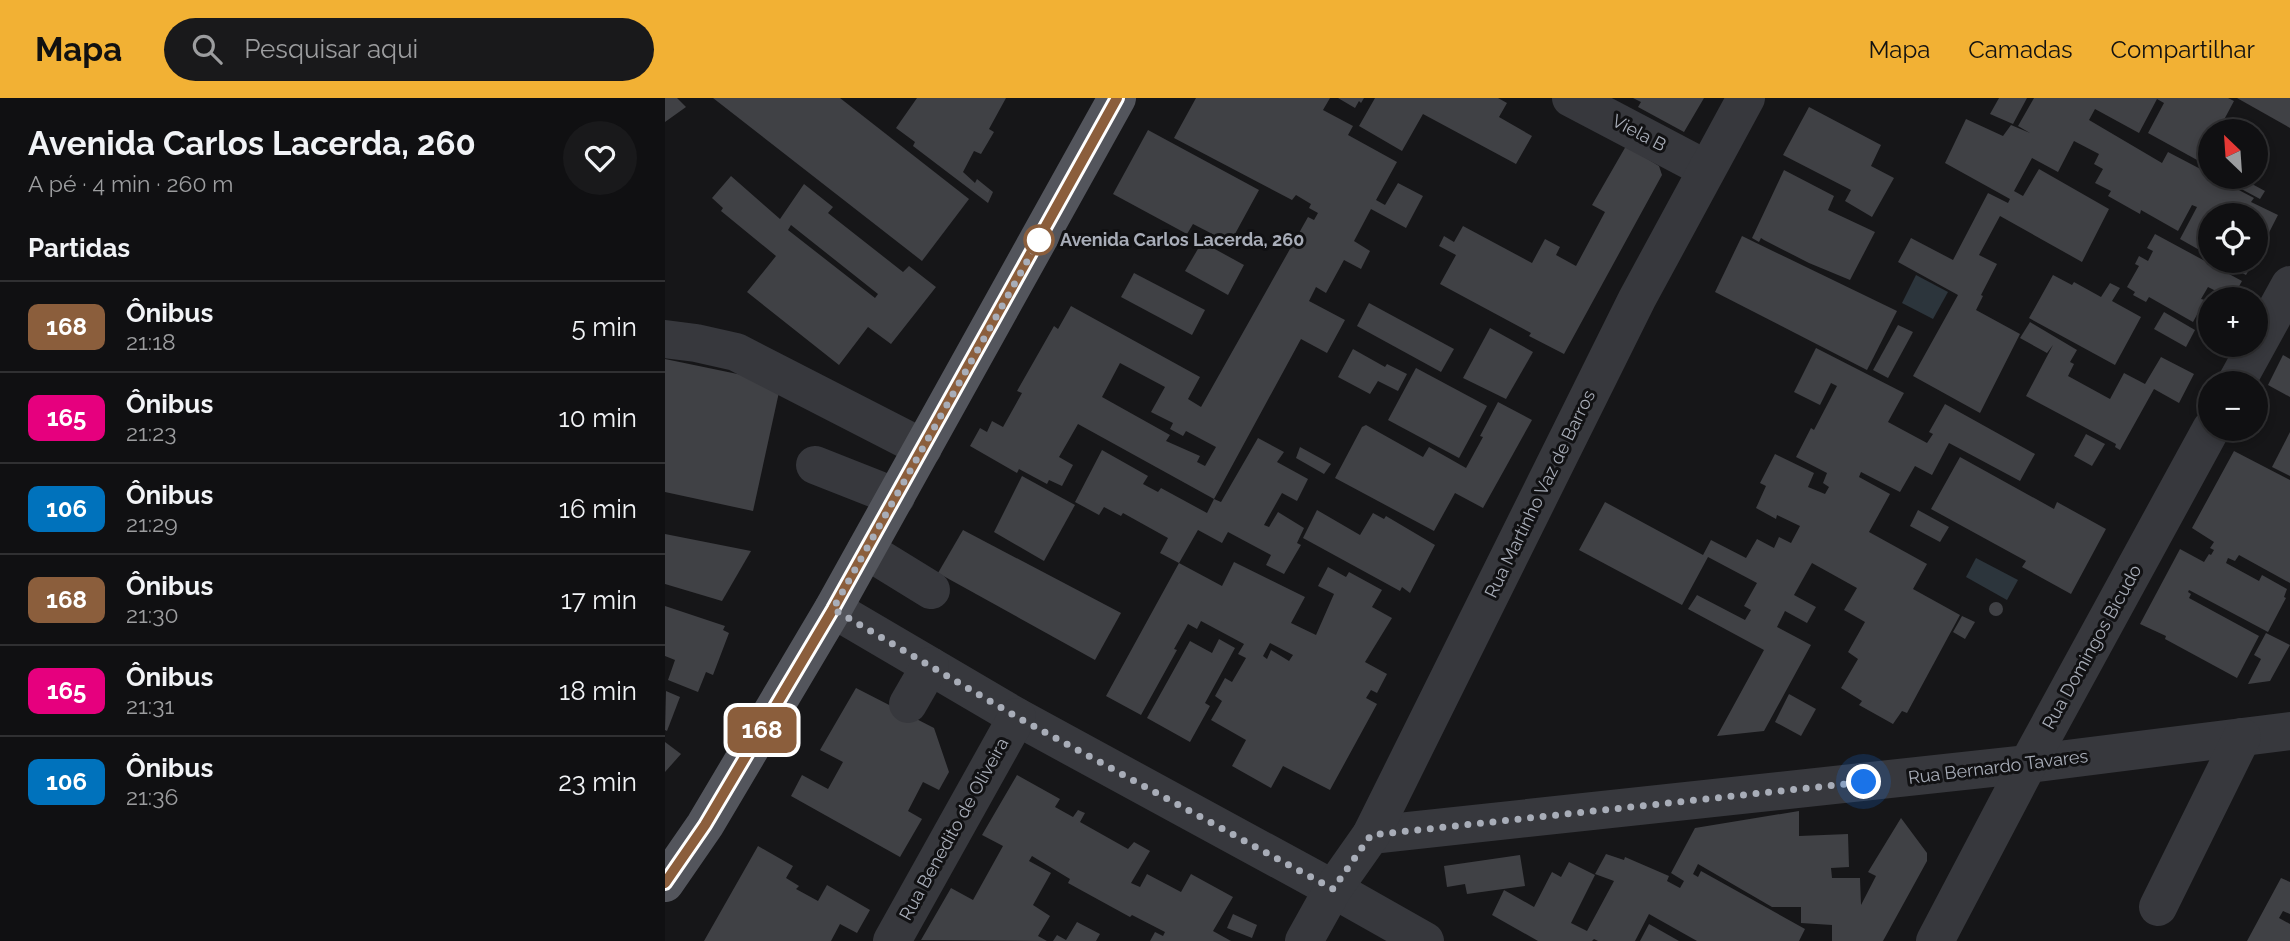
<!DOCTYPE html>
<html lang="pt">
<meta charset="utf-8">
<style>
body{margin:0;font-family:Raleway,sans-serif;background:#19191b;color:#f1f3f6;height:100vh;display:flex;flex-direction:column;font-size:26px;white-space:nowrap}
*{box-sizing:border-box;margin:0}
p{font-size:23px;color:#9c9d9f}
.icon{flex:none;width:38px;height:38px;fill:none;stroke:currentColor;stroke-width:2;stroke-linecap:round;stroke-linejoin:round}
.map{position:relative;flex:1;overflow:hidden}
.details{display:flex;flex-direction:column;background:#101012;width:665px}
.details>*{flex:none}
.badge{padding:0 14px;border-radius:10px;font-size:24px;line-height:46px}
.needle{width:46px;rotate:335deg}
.buttons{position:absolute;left:1533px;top:21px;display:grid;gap:14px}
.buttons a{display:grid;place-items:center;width:70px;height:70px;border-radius:50%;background:#101012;box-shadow:0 4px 10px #0003,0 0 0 2px #303032;font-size:35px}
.you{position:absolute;width:35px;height:35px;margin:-18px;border:5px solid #fff;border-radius:50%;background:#1a73e8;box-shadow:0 0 0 10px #1a73e833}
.map>.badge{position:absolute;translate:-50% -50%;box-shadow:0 0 0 4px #fff}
h2{padding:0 28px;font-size:26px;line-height:63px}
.round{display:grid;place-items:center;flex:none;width:74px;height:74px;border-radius:37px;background:#19191b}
.summary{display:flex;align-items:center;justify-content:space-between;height:119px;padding:0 28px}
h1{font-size:33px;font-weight:700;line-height:52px}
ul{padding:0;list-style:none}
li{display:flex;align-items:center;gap:21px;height:91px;padding:0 28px;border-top:2px solid #303032}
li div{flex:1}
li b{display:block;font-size:26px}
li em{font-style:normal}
li .badge{min-width:77px;font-weight:700;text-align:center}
header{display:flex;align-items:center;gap:42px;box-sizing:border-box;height:98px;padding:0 35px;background:#f2b134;color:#111}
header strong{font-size:33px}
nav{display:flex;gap:38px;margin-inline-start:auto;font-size:24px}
.search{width:490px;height:63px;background:#19191b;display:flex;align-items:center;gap:18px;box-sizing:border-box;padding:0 24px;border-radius:38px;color:#9c9d9f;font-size:26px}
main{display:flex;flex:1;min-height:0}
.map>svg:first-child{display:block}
.water{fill:#2c353c}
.building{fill:#404145;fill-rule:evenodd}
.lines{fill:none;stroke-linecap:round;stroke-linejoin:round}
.minor{stroke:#37383d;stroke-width:38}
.major{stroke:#53555c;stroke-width:38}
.line-casing{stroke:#fff;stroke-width:16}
.line{stroke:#8b5e3c;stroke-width:10}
.walk{stroke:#a8adb8;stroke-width:7;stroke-dasharray:0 12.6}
.stop-dot{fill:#fff;stroke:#8b5e3c;stroke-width:3.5}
.labels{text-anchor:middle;stroke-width:6;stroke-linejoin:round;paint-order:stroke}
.street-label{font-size:18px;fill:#a8adb8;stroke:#111113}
.stop-label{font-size:18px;font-weight:bold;fill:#a8adb8;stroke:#111113;text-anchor:start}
</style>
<header>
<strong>Mapa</strong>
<div class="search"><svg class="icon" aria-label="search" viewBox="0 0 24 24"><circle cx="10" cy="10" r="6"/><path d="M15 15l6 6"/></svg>Pesquisar aqui</div>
<nav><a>Mapa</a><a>Camadas</a><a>Compartilhar</a></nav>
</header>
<main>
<section class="details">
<div class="summary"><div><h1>Avenida Carlos Lacerda, 260</h1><p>A pé · 4 min · 260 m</p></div><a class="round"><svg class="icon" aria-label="heart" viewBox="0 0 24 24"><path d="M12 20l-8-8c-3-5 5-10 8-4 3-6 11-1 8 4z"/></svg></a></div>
<h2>Partidas</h2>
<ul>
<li><span class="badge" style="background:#8b5e3c;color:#fff">168</span><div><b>Ônibus</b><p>21:18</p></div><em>5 min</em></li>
<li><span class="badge" style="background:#e6007e;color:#fff">165</span><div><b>Ônibus</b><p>21:23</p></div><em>10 min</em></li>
<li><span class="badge" style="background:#0072bc;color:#fff">106</span><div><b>Ônibus</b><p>21:29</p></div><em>16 min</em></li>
<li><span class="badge" style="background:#8b5e3c;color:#fff">168</span><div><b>Ônibus</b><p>21:30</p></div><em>17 min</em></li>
<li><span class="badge" style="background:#e6007e;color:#fff">165</span><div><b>Ônibus</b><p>21:31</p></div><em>18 min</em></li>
<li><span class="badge" style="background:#0072bc;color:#fff">106</span><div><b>Ônibus</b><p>21:36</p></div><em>23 min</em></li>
</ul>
</section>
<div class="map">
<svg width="1625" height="843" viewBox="0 0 1625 843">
<rect width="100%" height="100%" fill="#161618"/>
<!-- water -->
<g class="water">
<polygon points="1251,177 1283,194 1268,221 1237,205"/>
<polygon points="1311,460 1353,482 1342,502 1301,479"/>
</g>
<!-- building -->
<g class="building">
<polygon points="0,0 12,0 21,9 0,24"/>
<polygon points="48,0 175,0 304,101 257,163"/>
<polygon points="252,0 341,0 324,31 329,34 316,56 309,53 298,74 310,85 312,81 328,94 323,105 248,48 250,44 231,30"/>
<path d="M531 0H665L658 12 688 28 683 37 732 64 711 102 720 107 733 85 758 98 741 130 706 111 689 143 705 153 696 171 679 162 661 195 651 189 644 203 680 222 662 255 636 241 549 401 413 326 394 359 408 367 397 388 384 382 382 386 354 371 352 375 305 348 315 330 322 334 327 323 338 329 357 295 352 293 389 228 393 231 406 208 535 279 523 301 536 309 643 119 649 122 653 115 644 110 646 106 631 97 627 102 509 40ZM455 265 500 289 486 314 508 325 505 331 518 338 521 333 551 349 540 368 532 364 535 358 501 343 505 337 437 299Z"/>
<polygon points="673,0 699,0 696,5 694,3 690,10"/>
<polygon points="710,0 833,0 842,5 834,19 867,38 851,66 758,16 737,53 694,28"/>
<polygon points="968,0 1039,0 1019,34 973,9 976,4"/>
<polygon points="1334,0 1362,0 1348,26 1325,16"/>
<polygon points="1369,0 1563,0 1569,3 1553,33 1545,33 1545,63 1543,68 1483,35 1499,5 1492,1 1474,35 1430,11 1424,22 1497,65 1503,54 1545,76 1545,79 1549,79 1589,100 1586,104 1613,117 1591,160 1591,117 1545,117 1545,158 1515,141 1532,109 1527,107 1513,133 1476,112 1475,116 1443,98 1446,93 1430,85 1438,71 1429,66 1434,56 1409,43 1393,74 1367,60 1349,93 1358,98 1374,71 1444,111 1417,164 1335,118 1314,157 1332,166 1316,197 1318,198 1311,212 1355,236 1315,315 1248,278 1293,197 1233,164 1246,140 1288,162 1323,95 1343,105 1345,101 1280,65 1301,21 1338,38 1346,27 1365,35 1353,28"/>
<polygon points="1572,0 1625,0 1625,30"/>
<polygon points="1144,9 1216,47 1206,68 1229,80 1207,119 1180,103 1186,92 1118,57"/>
<polygon points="483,32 594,92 565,145 528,126 522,136 448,96"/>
<polygon points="961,48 994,68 997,77 899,256 864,238 866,235 775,186 791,157 774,148 779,138 789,144 798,128 867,165 880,141 895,149 891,157 911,168 940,114 927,107"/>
<polygon points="1591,55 1601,61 1587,86 1600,93 1595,101 1554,79 1591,79"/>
<polygon points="1119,72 1169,98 1163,112 1210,134 1185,182 1144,165 1099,142 1096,140 1094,144 1087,140"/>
<path d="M66 78 115 121 139 86 168 109 163 115 238 174 244 168 271 189 226 246 203 229 174 267 82 194 111 158 56 113 58 110 47 100ZM126 127 213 196 210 200 123 132Z"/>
<polygon points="1490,136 1577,183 1567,201 1543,189 1536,201 1540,202 1528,224 1484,199 1481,204 1468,197 1470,194 1462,189 1474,168 1470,166 1474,158 1483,163 1488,153 1482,150"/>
<polygon points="1077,138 1232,213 1202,272 1050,194"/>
<polygon points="537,144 579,167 563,197 520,173"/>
<polygon points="1554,163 1589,163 1581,177"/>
<polygon points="469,175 540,212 527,237 456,199"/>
<polygon points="1388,177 1407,187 1409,184 1436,199 1445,185 1455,190 1447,203 1476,219 1450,267 1364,220"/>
<polygon points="704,205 789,251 776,274 692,228"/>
<polygon points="1499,214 1530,232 1521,249 1489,231"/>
<polygon points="1365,224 1412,252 1405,264 1409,266 1403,278 1445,301 1459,275 1480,286 1496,259 1529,276 1514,305 1489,291 1455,352 1450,349 1451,346 1361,298 1388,247 1382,255 1355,240"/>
<polygon points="1233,227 1248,234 1223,280 1208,272"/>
<polygon points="825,230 868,254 841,301 798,280"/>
<polygon points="1151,250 1239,295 1223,324 1262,345 1268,336 1264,334 1280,306 1370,356 1355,383 1284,345 1267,377 1250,368 1235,394 1196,374 1194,379 1225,396 1204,434 1262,466 1248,491 1295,517 1242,615 1237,613 1228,626 1194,607 1197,603 1176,590 1193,561 1183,554 1200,524 1179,512 1192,490 1147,465 1129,497 1151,509 1142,525 1120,513 1112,529 1146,547 1099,633 1052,638 1099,552 1023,511 1032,497 1080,522 1086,512 1079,508 1092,485 1043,459 1017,507 914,452 940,404 1038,457 1046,442 1081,460 1092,441 1109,450 1114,439 1126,445 1135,428 1112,417 1111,421 1091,410 1101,388 1095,385 1110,356 1149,375 1143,389 1160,396 1164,389 1158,385 1162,375 1131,359 1146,330 1149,332 1172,288 1166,285 1155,307 1129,294"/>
<polygon points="688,251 720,269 722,266 742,276 733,293 713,283 705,296 673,279"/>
<polygon points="1618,257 1625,261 1625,299 1603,287"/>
<polygon points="0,261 116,285 88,413 0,394"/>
<polygon points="751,270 822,308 794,360 723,322"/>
<polygon points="833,304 867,322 818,410 790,395 769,433 670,380 697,329 701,327 758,359 764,349 801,370 818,339 815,338"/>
<polygon points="1625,334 1625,378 1607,369"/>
<polygon points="1421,336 1440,346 1427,368 1409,358"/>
<path d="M593 340 619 354 612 364 643 381 632 403 617 395 599 427 604 429 613 414 639 430 632 445 636 447 619 476 601 467 606 457 563 434 557 445 533 432 514 465 557 488 569 464 640 499 626 525 651 537 669 496 653 488 663 469 681 479 684 474 717 492 707 509 727 520 700 564 722 576 712 595 706 592 701 600 712 606 665 692 618 668 606 690 567 668 581 642 546 622 557 603 550 598 560 580 567 584 581 560 573 556 579 546 536 523 532 531 523 526 509 551 512 552 476 617 441 598 514 465 495 455 503 440 458 415 456 418 439 409 434 417 410 404 437 352 483 378 478 386 493 394 496 390 542 415 549 401 556 404ZM605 545 628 557 624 563 606 552 602 561 598 558Z"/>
<polygon points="635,349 666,366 659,376 631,360"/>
<polygon points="1569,353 1625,382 1625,485 1574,457 1570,463 1563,460 1561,465 1594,483 1597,477 1622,491 1619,499 1621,500 1603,534 1524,492 1523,494 1526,496 1524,500 1594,538 1572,580 1500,541 1501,538 1475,526 1515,451 1539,464 1544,456 1546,457 1549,452 1545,450 1549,444 1527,430"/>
<polygon points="1295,359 1389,411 1392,404 1441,431 1406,496 1357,469 1361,463 1266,411"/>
<polygon points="357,378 410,407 379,463 329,434"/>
<polygon points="652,412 695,437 708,415 719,421 721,418 770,447 745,495 737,489 735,493 638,440"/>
<polygon points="1253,412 1284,429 1275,444 1245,428"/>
<polygon points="298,432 456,515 430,562 273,475"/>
<polygon points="0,436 86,453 57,503 0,486"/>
<circle cx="1331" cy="511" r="7"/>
<polygon points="0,508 60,528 58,532 64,535 48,577 41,574 33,594 3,582 10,562 0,558"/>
<polygon points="1297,518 1310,524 1300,541 1288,534"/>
<polygon points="1601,535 1625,547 1605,583 1583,586 1596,561 1589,557"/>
<polygon points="554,541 570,550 540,605 545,608 525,644 482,620 525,543 547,555"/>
<polygon points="191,590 269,630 284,674 274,692 258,684 243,713 257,721 235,759 126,698 137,677 163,691 178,664 155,652"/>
<polygon points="1,593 15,599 2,633 0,632"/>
<polygon points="1124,596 1151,611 1136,638 1110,624"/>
<polygon points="0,644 16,656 0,674"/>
<polygon points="352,677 395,701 390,709 408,719 413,712 420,715 415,724 463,751 469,744 485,753 466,785 475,789 482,776 516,794 526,776 568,799 548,833 566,843 485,843 490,834 498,838 500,834 467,817 465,819 403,785 405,781 367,758 364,763 386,775 368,807 385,818 373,838 382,843 256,842 286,790 308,802 338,748 317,737"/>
<polygon points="1134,713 1134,738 1183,736 1184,769 1166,770 1167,780 1195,780 1196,807 1211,778 1203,774 1236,720 1262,755 1262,763 1218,843 1167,843 1167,827 1136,825 1136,809 1107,809 1033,766 1028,776 1033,779 1036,773 1140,831 1134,843 1032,843 984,816 970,843 933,843 929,841 927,843 873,843 827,817 839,792 869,809 887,774 896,779 904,764 930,777 906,825 922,833 949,783 930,776 941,756 959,762 960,759 1004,778 1002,783 1015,790 1019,783 1006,775 1030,730"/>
<polygon points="93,748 128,768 121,780 134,788 131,791 153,803 162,787 205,812 192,835 175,826 166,843 39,843"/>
<polygon points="855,757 860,788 802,796 800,786 782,789 779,768"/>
<polygon points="1616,780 1625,784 1625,816 1618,813 1614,820 1625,826 1625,843 1582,843"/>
<polygon points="568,816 592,827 587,840 562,830"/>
<polygon points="412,824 435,836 431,843 388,843 392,837 401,842"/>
<polygon points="984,826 1014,843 975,843"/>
</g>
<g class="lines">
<!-- minor -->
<g class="minor">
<polyline points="906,0 1041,71"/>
<polyline points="0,241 31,245 71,254 258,350"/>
<polyline points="1571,285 1625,187"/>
<polyline points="150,367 231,399"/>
<polyline points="201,452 266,492"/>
<polyline points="168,511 352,619 668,791 760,843"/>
<polyline points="243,606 265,568"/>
<polyline points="706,737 1363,666 1625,633"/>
<polyline points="1493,809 1577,639"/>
<polyline points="227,843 352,619"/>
<polyline points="639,843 668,791 706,737 972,201 1081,0"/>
<polyline points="1270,843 1363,666 1546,331"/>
</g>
<!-- major -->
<polyline class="major" points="0,785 40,727 168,511 452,0"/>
</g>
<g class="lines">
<defs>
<polyline id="line" points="0,785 40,727 168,511 452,0"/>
</defs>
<!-- line casing -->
<use href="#line" class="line-casing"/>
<!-- line -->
<use href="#line" class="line"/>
<!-- walk -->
<polyline class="walk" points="374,142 168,511 352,619 668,791 706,737 1199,684"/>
</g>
<!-- markers -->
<circle class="stop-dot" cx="374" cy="142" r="14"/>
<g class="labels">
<!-- street labels -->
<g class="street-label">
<text transform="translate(974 35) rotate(28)" y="6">Viela B</text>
<text transform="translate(875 396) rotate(-64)" y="6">Rua Martinho Vaz de Barros</text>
<text transform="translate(1427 549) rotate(-61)" y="6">Rua Domingos Bicudo</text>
<text transform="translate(1333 669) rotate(-7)" y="6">Rua Bernardo Tavares</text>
<text transform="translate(289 731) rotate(-61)" y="6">Rua Benedito de Oliveira</text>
</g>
<!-- stop labels -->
<g class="stop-label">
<text x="395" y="148">Avenida Carlos Lacerda, 260</text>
</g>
</g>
</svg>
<div class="buttons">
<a><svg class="needle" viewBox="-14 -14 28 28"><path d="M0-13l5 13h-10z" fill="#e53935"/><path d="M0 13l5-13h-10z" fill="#9c9d9f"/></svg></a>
<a><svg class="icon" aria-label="locate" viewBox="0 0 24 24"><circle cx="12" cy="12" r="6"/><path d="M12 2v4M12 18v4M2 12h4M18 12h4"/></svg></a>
<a>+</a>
<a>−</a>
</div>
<div class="you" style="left:1199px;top:684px"></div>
<b class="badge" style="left:97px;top:632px;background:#8b5e3c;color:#fff">168</b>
</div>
</main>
